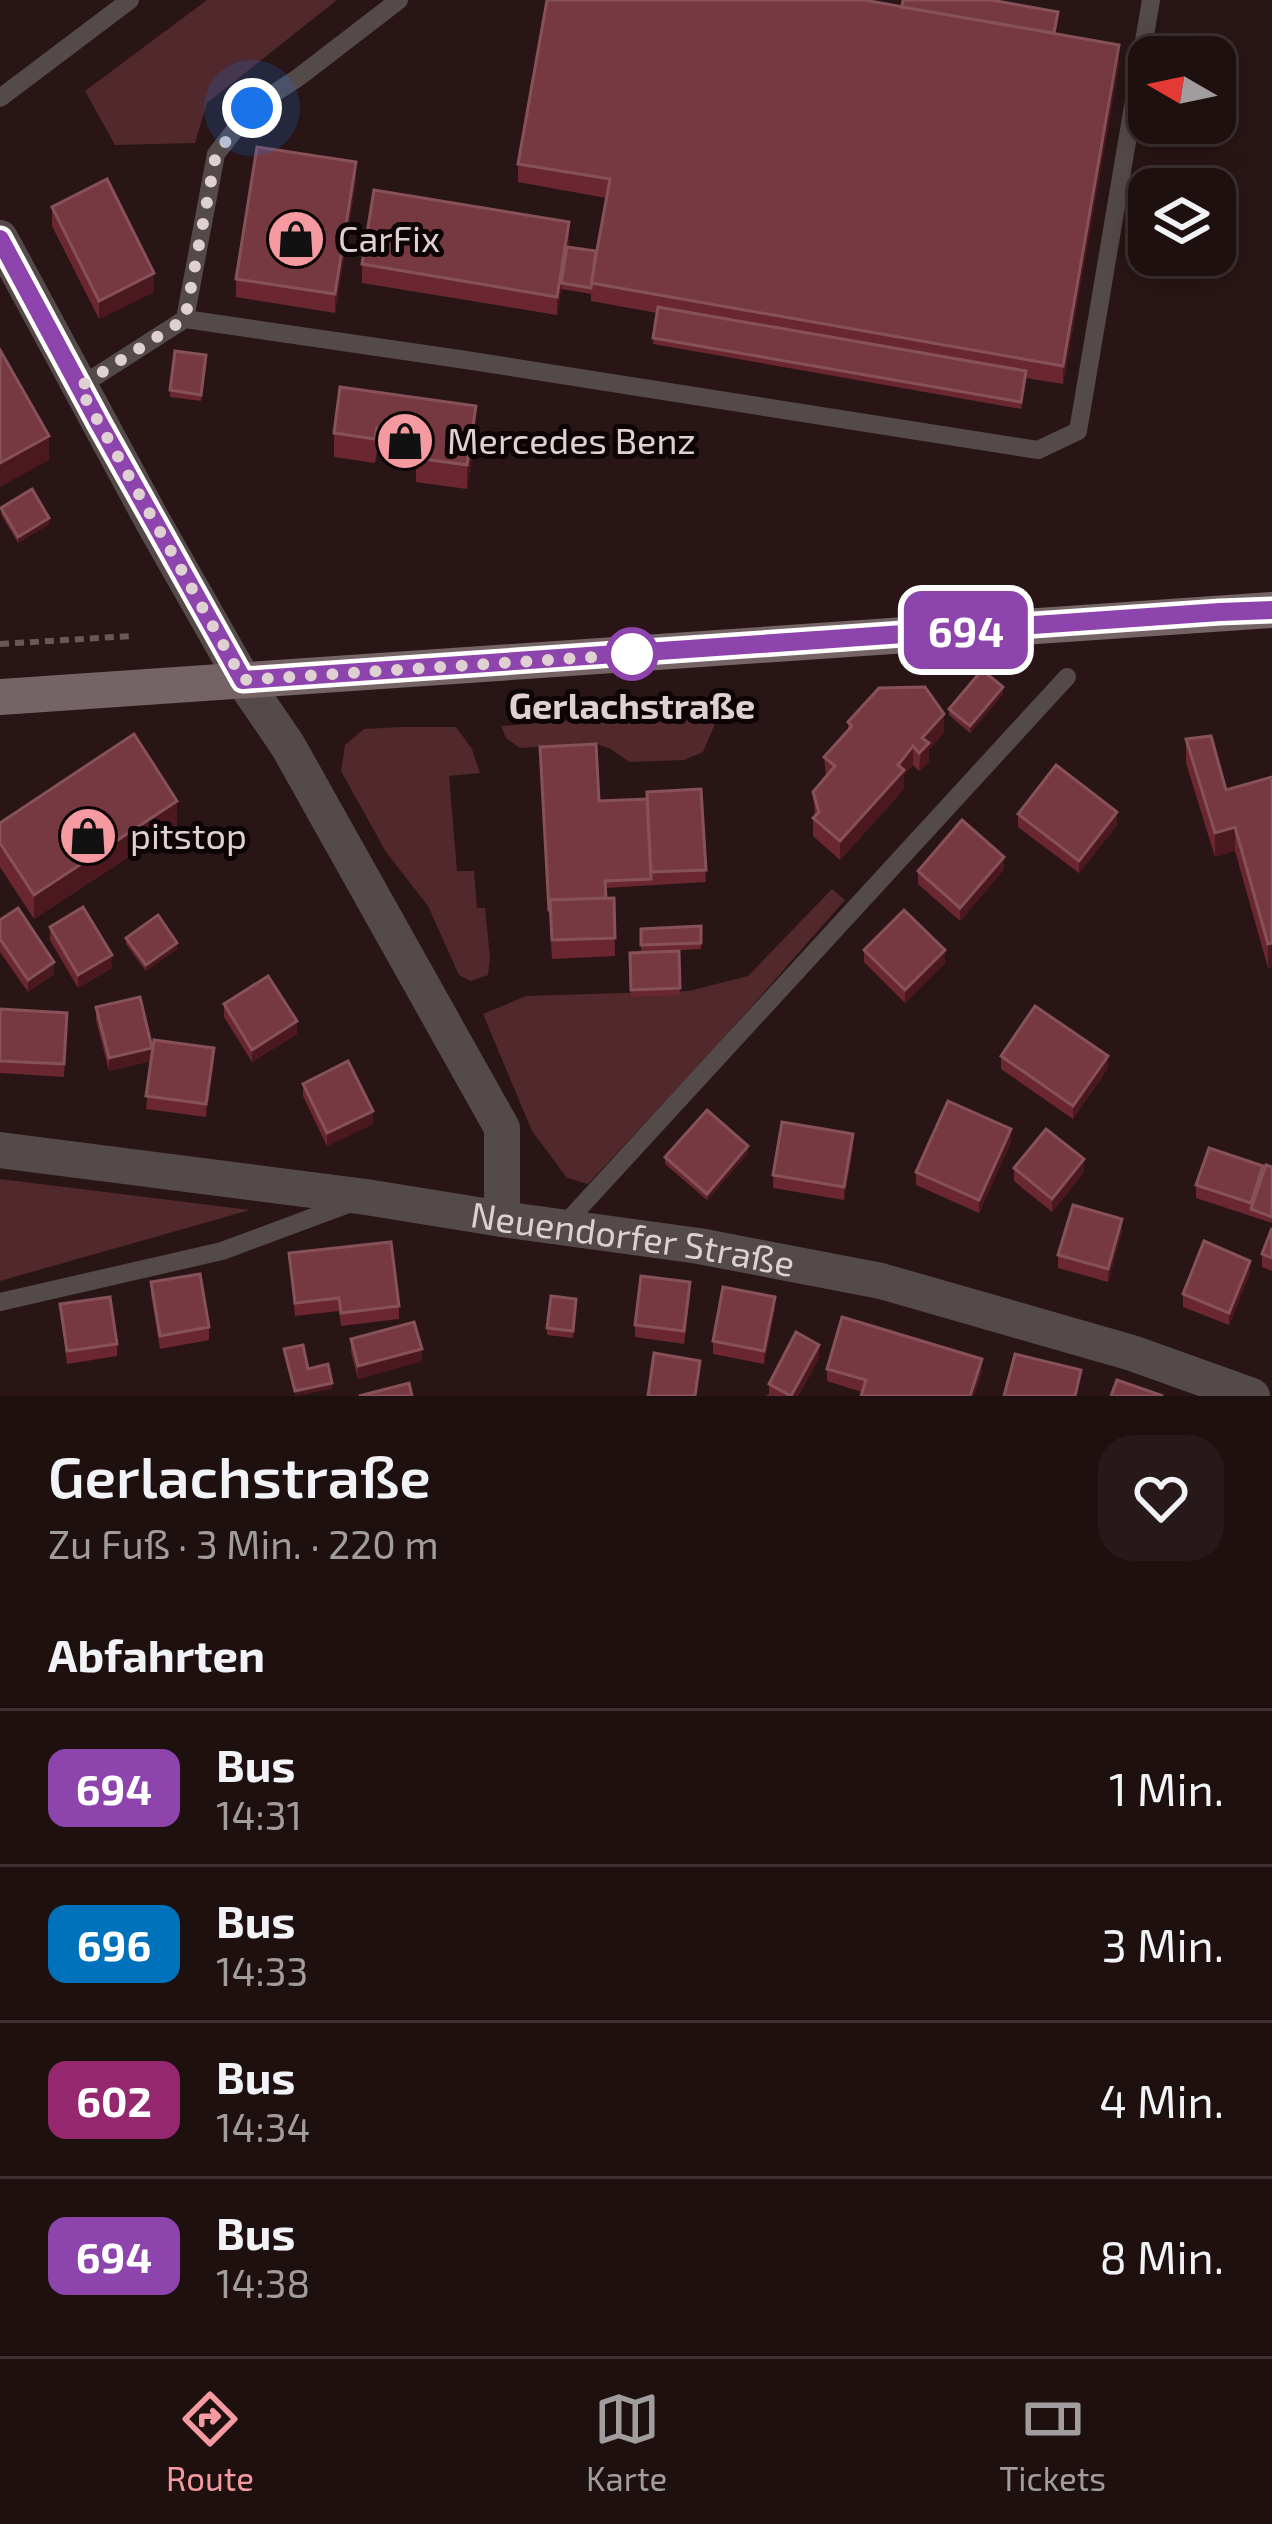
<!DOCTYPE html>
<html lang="de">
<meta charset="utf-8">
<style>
body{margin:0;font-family:"Exo 2",sans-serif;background:#271919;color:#f1f3f6;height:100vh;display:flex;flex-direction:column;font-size:45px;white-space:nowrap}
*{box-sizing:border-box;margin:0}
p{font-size:39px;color:#a19d9f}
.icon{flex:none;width:66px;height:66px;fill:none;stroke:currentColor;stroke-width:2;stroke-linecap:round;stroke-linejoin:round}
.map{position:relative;height:1396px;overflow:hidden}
.drawer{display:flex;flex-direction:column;background:#1f1010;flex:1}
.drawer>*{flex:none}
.badge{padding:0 24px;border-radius:18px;font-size:42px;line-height:78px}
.needle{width:78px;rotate:279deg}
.fabs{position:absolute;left:1128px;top:36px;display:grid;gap:24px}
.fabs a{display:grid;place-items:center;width:108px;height:108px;border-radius:24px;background:#1f1010;box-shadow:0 6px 30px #0003,0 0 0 3px #3c3030;font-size:60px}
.you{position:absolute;width:60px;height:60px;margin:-30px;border:9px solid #fff;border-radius:50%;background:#1a73e8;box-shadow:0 0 0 18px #1a73e833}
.map>.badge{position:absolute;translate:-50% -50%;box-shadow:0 0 0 6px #fff}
h2{padding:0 48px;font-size:45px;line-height:108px}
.round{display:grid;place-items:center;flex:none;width:126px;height:126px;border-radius:36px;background:#271919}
.headline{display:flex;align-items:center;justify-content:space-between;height:204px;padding:0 48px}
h1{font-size:57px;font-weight:600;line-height:90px}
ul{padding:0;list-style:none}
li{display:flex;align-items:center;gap:36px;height:156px;padding:0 48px;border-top:3px solid #3c3030}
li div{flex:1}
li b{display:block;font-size:45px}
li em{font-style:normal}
li .badge{min-width:132px;font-weight:700;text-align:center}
.dock{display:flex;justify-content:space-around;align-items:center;height:168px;border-top:3px solid #3c3030;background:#1f1010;font-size:33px;color:#a19d9f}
.dock a{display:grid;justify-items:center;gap:6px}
.dock .current{color:#f49aa0}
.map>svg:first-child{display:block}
.grass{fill:#51282b}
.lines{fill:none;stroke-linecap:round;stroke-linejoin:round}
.path{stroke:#6a5859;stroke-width:6;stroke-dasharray:9 6;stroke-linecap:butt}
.lane{stroke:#554a4a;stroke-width:18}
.street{stroke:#554a4a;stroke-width:36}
.secondary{stroke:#756465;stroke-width:36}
.wall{fill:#6a2731}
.shaded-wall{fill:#4b181f}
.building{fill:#763942;stroke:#875159;stroke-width:3}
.line-casing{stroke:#fff;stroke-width:27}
.line{stroke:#8e44ad;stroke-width:18}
.walk{stroke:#dfd0d1;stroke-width:12;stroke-dasharray:0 21.6}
.stop-dot{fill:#fff;stroke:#8e44ad;stroke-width:6}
.labels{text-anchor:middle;stroke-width:10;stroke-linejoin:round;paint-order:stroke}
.poi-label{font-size:36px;fill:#dfd0d1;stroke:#0c0405;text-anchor:start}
.stop-label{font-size:36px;font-weight:bold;fill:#dfd0d1;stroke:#0c0405}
.street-label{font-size:36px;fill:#dfd0d1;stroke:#0c0405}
</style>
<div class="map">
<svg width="1272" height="1396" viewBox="0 0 1272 1396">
<rect width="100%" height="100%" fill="#291516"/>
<!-- grass -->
<g class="grass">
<polygon points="207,0 337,0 207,103 195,143 115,145 85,91"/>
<polygon points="724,703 703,752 684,760 629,762 611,749 594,743 520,748 506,738 501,726 656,713"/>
<polygon points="401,727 456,727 472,749 480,773 449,776 457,871 474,871 477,908 485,908 490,958 488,975 471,981 459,975 428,906 386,852 341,771 345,745 364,729"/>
<polygon points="832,889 845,900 707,1057 588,1184 567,1178 532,1131 483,1014 526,996 689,991 748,976"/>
<polygon points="0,1179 250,1210 0,1281"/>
</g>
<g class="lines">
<!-- path -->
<polyline class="path" points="0,644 131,636"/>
<!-- lane -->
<g class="lane">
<polyline points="0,98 130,0"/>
<polyline points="185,319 216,154 252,108 299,77 399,0"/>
<polyline points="79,387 185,319 466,360 1038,450 1078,431 1151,0"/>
<polyline points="563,1226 1067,677"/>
<polyline points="0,1302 222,1251 351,1203"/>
</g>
<!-- street -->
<g class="street">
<polyline points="0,238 152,520 243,680 288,746 502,1128 502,1219"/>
<path id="s1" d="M0 1150 366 1197 502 1219 699 1246 881 1281 1132 1353 1252 1396"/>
</g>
<!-- secondary -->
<polyline class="secondary" points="0,697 1272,610"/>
</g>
<!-- wall -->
<g class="wall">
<polygon points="902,7 1058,18 1055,34 1119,64 1063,384 1026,378 1021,409 653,344 657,313 591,301 591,294 561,289 557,315 362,283 362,264 569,240 568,247 597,251 606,198 518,182 518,164"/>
<polygon points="356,181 335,313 236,297 236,279"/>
<polygon points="52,207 154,292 99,319 52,226"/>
<polygon points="206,362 201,401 170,397 170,390"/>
<polygon points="340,387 476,430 467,489 416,482 416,457 377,452 375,463 334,457 334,433"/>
<polygon points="1,508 49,524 18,543 1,514"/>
<polygon points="1003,694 970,733 949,715 949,709"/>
<polygon points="848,722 944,733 929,749 929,762 919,771 913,765 904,775 904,789 840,860 813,836 813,818 815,816 813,792 826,777 824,757 848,730"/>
<polygon points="1186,739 1226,790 1272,777 1272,967 1268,968 1235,851 1215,857 1186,763"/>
<polygon points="540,747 599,801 647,799 701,789 706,882 605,888 606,898 614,898 615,956 552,959"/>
<polygon points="1018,814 1117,825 1079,873 1018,827"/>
<polygon points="0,823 177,825 34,919 0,867"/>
<polygon points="1004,869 960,921 918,884 918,871"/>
<polygon points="0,920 54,974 28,992 0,952"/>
<polygon points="701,926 701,949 641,952 641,929"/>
<polygon points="50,927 112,968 78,988 50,940"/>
<polygon points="126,938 177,949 146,971 126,944"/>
<polygon points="864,950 945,963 905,1003 864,962"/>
<polygon points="679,951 680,995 631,997 630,953"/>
<polygon points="224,1004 297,1034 252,1062 224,1017"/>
<polygon points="96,1007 152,1049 214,1061 206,1117 146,1109 151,1061 109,1071 96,1020"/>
<polygon points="0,1009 67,1013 64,1077 0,1073"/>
<polygon points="1001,1056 1108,1068 1073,1119 1001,1069"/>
<polygon points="303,1084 373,1124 327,1146 303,1096"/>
<polygon points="1011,1142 979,1213 916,1185 916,1172"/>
<polygon points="853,1147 844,1200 773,1188 773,1175"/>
<polygon points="748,1153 707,1200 665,1164 665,1157"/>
<polygon points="1272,1167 1272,1223 1196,1198 1196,1185 1263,1174"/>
<polygon points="1014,1168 1084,1172 1052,1212 1014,1181"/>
<polygon points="1272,1228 1272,1271 1262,1267 1262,1254"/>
<polygon points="1122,1231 1108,1282 1058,1268 1058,1255"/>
<polygon points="289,1253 399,1306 399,1319 341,1326 339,1311 295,1316"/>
<polygon points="1250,1273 1229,1325 1183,1307 1183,1294"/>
<polygon points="151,1282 209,1327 209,1340 160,1349 151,1294"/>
<polygon points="690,1295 684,1344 635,1337 635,1325"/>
<polygon points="576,1299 573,1338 547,1335 547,1328"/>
<polygon points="60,1304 117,1344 117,1356 67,1364"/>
<polygon points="775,1309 764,1364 713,1354 713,1341"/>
<polygon points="351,1339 422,1361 358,1379 351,1352"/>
<polygon points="819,1358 798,1396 765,1396 769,1394 769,1384"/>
<polygon points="827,1369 982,1372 862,1392 827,1381"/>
</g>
<!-- shaded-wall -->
<g class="shaded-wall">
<polygon points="1119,45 1119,64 1063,384 1063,366"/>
<polygon points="356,162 356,181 335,313 335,294"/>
<polygon points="569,222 569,240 557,315 557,297"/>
<polygon points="154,273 154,292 99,319 99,301"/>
<polygon points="476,406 476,430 467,489 467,465"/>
<polygon points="49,436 49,460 0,487 0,463"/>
<polygon points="49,518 49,524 18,543 18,537"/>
<polygon points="1003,687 1003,694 970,733 970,726"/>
<polygon points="944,714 944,733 929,749 929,762 919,771 922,738"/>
<polygon points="913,746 913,765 904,775 904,789 840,860 840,841"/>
<polygon points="177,801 177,825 34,919 34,895"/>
<polygon points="1117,812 1117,825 1079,873 1079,861"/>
<polygon points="1235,827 1235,851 1215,857 1215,833"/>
<polygon points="1004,857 1004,869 960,921 960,908"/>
<polygon points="177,943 177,949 146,971 146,965"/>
<polygon points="1272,943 1272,967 1268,968 1268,944"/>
<polygon points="945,950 945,963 905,1003 905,990"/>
<polygon points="112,955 112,968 78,988 78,975"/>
<polygon points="54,962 54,974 28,992 28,980"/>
<polygon points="297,1021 297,1034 252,1062 252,1050"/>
<polygon points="152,1048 152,1061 109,1071 109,1058"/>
<polygon points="214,1048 214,1061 206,1117 206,1104"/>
<polygon points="1108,1056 1108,1068 1073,1119 1073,1106"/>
<polygon points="373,1111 373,1124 327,1146 327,1133"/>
<polygon points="1011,1129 1011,1142 979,1213 979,1200"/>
<polygon points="853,1134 853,1147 844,1200 844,1187"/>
<polygon points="748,1146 748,1153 707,1200 707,1194"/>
<polygon points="1084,1159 1084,1172 1052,1212 1052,1199"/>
<polygon points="1122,1219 1122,1231 1108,1282 1108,1269"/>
<polygon points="1250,1261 1250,1273 1229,1325 1229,1313"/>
<polygon points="775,1297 775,1309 764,1364 764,1351"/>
<polygon points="819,1345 819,1358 798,1396 792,1396"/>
<polygon points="422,1349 422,1361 358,1379 358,1366"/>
<polygon points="982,1359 982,1372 974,1396 970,1396"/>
<polygon points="332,1383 332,1389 295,1396 295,1391"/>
</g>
<!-- building -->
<g class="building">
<polygon points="547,0 864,0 1119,45 1063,366 591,283 610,179 518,164"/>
<polygon points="903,0 991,0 1058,12 1054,33 902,7"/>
<polygon points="257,147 356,162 335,294 236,279"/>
<polygon points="107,179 154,273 99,301 52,207"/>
<polygon points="374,190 569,222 557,297 362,264"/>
<polygon points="567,247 596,251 591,288 561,283"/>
<polygon points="658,307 1026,371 1021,402 653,338"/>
<polygon points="0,350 49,436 0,463"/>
<polygon points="175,351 206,355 201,395 170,390"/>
<polygon points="340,387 476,406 467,465 416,458 419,434 377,428 375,439 334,433"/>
<polygon points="32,489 49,518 18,537 1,508"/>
<polygon points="982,670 1003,687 970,726 949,709"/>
<polygon points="925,687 944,714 922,738 929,743 919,753 913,746 898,765 904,770 840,841 813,818 819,812 813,792 835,766 824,757 852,726 848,722 879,688"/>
<polygon points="134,734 177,801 34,895 0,843 0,823"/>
<polygon points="1211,736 1226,790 1272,777 1272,943 1268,944 1235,827 1215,833 1186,739"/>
<polygon points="596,744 599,801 647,799 651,879 605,881 606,898 550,900 551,910 549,910 540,747"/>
<polygon points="1056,765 1117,812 1079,861 1018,814"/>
<polygon points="701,789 706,870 651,872 647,792"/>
<polygon points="962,820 1004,857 960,908 918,871"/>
<polygon points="614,898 615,938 552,940 550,900"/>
<polygon points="83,907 112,955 78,975 50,927"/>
<polygon points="18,908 54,962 28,980 0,939 0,920"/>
<polygon points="904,910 945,950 905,990 864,950"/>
<polygon points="158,915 177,943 146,965 126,938"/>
<polygon points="701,926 701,943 641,945 641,929"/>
<polygon points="679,951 680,988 631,990 630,953"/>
<polygon points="268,976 297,1021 252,1050 224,1004"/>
<polygon points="140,997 152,1048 109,1058 96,1007"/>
<polygon points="1035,1006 1108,1056 1073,1106 1001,1056"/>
<polygon points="0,1009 67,1013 64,1064 0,1061"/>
<polygon points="154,1040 214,1048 206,1104 146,1096"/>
<polygon points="348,1061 373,1111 327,1133 303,1084"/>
<polygon points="948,1101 1011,1129 979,1200 916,1172"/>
<polygon points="707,1110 748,1146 707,1194 665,1157"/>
<polygon points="782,1122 853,1134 844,1187 773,1175"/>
<polygon points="1046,1129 1084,1159 1052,1199 1014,1168"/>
<polygon points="1209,1148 1263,1166 1251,1203 1196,1185"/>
<polygon points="1266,1165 1272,1167 1272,1217 1251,1209"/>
<polygon points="1073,1205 1122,1219 1108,1269 1058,1255"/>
<polygon points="1272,1228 1272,1258 1262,1254"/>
<polygon points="1204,1241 1250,1261 1229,1313 1183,1294"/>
<polygon points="391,1242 399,1306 341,1313 339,1298 295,1303 289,1253"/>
<polygon points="200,1274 209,1327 160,1336 151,1282"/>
<polygon points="641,1276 690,1282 684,1331 635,1325"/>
<polygon points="723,1287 775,1297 764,1351 713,1341"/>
<polygon points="551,1296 576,1299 573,1331 547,1328"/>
<polygon points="110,1297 117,1344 67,1351 60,1304"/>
<polygon points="842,1317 982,1359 970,1396 861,1396 866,1380 827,1369"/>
<polygon points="414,1322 422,1349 358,1366 351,1339"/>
<polygon points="796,1332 819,1345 791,1396 769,1384"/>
<polygon points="303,1345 308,1369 328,1364 332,1383 295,1391 284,1349"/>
<polygon points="654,1353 700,1361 695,1396 648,1396"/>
<polygon points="1015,1354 1081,1370 1075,1396 1004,1396"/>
<polygon points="1117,1380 1163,1396 1111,1396"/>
<polygon points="409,1383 412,1396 359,1396"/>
</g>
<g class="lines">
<defs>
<polyline id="line" points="0,239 99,423 243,680 1220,612 1272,610"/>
</defs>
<!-- line casing -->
<use href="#line" class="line-casing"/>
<!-- line -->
<use href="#line" class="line"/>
<!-- walk -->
<polyline class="walk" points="252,108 216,154 185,319 79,387 243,680 654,653 632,654"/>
</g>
<!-- icons -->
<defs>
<symbol id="shop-disc" viewBox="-11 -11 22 22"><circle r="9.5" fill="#f49aa0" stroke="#0c0405"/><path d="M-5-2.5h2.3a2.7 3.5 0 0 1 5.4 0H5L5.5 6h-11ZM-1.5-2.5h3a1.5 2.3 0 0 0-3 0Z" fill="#111"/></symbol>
</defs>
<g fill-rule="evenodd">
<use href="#shop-disc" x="263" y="206" width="66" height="66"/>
<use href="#shop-disc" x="372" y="408" width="66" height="66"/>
<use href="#shop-disc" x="55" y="803" width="66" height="66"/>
</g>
<!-- markers -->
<circle class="stop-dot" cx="632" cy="654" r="24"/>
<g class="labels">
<!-- poi labels -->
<g class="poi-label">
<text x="338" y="252">CarFix</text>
<text x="447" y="454">Mercedes Benz</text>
<text x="130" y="849">pitstop</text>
</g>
<!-- stop labels -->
<g class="stop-label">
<text x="632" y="719">Gerlachstraße</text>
</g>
<!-- street labels -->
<g class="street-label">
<text dy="13" stroke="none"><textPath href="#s1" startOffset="639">Neuendorfer Straße</textPath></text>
</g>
</g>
</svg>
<div class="fabs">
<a><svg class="needle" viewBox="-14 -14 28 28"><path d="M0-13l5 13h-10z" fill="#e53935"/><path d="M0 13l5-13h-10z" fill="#a19d9f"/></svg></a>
<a><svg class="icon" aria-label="layers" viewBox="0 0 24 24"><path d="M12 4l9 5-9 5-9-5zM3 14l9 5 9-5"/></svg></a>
</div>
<div class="you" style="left:252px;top:108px"></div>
<b class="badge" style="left:966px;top:630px;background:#8e44ad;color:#fff">694</b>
</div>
<section class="drawer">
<div class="headline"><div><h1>Gerlachstraße</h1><p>Zu Fuß · 3 Min. · 220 m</p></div><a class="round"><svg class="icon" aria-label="heart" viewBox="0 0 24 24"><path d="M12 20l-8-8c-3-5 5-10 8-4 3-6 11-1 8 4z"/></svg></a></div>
<h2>Abfahrten</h2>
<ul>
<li><span class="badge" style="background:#8e44ad;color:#fff">694</span><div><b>Bus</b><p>14:31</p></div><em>1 Min.</em></li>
<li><span class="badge" style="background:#0072bc;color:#fff">696</span><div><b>Bus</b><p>14:33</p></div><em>3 Min.</em></li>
<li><span class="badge" style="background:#95276e;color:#fff">602</span><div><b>Bus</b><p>14:34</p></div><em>4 Min.</em></li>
<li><span class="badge" style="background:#8e44ad;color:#fff">694</span><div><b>Bus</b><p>14:38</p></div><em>8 Min.</em></li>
</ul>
</section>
<nav class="dock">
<a class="current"><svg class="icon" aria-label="directions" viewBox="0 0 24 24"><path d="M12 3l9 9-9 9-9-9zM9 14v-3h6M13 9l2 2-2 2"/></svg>Route</a>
<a><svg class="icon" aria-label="map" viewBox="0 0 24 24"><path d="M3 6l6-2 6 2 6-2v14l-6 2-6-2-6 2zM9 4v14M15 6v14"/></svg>Karte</a>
<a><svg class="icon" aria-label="tickets" viewBox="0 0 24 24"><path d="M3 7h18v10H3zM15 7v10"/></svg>Tickets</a>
</nav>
